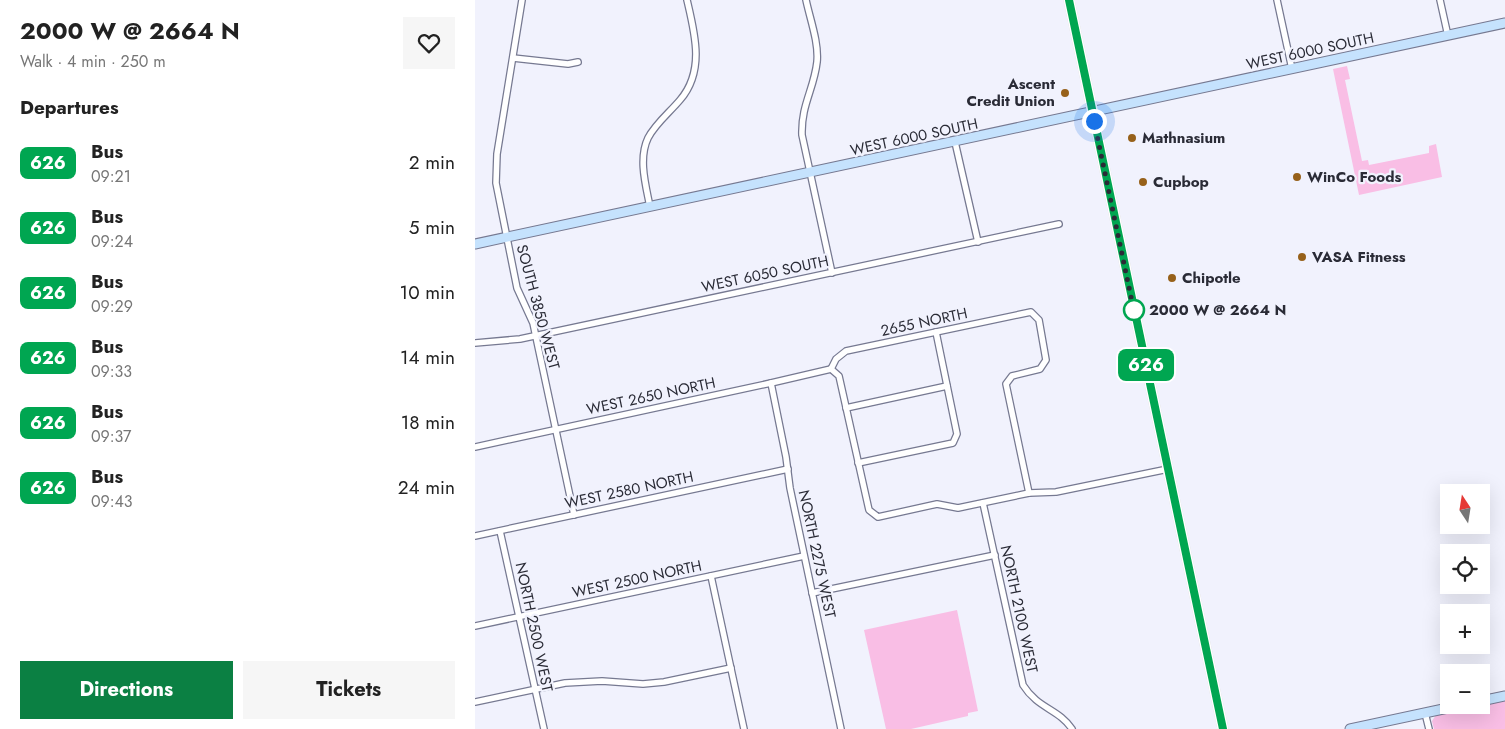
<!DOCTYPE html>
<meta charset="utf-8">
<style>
body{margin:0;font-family:Jost,sans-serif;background:#f6f6f6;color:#222;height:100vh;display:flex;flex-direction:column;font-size:19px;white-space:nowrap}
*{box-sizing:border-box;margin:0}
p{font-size:16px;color:#767676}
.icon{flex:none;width:28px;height:28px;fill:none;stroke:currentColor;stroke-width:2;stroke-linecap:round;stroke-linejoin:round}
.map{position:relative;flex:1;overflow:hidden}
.drawer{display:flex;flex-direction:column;background:#fff;width:475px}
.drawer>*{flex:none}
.badge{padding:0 10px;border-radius:8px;font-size:18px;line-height:32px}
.needle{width:32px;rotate:348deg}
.fabs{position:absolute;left:965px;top:484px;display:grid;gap:10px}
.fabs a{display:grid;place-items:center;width:50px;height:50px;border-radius:0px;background:#fff;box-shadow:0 5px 20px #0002;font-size:25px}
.you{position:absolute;width:25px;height:25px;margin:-12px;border:4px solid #fff;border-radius:50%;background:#1a73e8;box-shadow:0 0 0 8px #1a73e833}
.map>.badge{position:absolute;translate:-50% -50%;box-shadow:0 0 0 2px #fff}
h2{padding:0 20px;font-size:19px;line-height:45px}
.round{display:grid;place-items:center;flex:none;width:52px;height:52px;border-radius:0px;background:#f6f6f6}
.headline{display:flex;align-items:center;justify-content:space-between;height:85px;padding:0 20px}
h1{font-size:24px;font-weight:700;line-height:38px}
.action{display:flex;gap:10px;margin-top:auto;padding:10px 20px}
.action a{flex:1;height:58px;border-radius:0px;background:#0b8043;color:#fff;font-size:20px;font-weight:700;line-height:58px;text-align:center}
.action a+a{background:#f6f6f6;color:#222}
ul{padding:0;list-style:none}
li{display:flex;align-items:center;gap:15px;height:65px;padding:0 20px}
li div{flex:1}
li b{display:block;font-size:19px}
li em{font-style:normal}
li .badge{min-width:55px;font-weight:700;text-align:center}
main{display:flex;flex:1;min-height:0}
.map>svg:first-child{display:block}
.park{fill:#f9bee5}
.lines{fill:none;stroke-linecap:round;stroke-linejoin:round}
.street-casing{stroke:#767991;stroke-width:8}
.secondary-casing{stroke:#767991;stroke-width:11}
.primary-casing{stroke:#d0d0d3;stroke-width:11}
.street{stroke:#fff;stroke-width:5.5}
.secondary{stroke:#c5e2fd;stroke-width:9}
.primary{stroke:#8bc4fb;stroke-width:9}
.line-casing{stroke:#fff;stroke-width:11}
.line{stroke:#00a651;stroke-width:8}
.walk{stroke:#2a2b36;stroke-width:5;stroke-dasharray:0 9}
.poi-dot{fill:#97611a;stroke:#f1f2fd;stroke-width:2}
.stop-dot{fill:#fff;stroke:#00a651;stroke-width:2.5}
.labels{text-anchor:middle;stroke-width:4.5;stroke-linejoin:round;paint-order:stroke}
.street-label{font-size:15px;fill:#2a2b36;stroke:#f1f2fd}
.poi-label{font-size:15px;font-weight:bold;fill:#2a2b36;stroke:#f1f2fd;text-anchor:start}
.stop-label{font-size:15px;font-weight:bold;fill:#2a2b36;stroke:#f1f2fd;text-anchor:start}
</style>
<main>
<section class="drawer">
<div class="headline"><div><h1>2000 W @ 2664 N</h1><p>Walk · 4 min · 250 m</p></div><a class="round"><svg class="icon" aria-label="heart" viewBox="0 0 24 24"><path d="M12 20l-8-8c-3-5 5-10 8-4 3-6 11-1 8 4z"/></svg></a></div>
<h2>Departures</h2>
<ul>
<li><span class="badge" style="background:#00a651;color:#fff">626</span><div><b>Bus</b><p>09:21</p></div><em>2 min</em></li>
<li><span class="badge" style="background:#00a651;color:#fff">626</span><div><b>Bus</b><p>09:24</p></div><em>5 min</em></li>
<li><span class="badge" style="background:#00a651;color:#fff">626</span><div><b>Bus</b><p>09:29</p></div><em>10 min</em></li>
<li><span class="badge" style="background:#00a651;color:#fff">626</span><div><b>Bus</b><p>09:33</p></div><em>14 min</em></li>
<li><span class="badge" style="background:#00a651;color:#fff">626</span><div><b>Bus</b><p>09:37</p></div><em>18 min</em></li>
<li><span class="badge" style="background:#00a651;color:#fff">626</span><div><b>Bus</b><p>09:43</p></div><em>24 min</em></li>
</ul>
<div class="action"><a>Directions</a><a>Tickets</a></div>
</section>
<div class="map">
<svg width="1030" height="729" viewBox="0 0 1030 729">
<rect width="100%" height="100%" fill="#f1f2fd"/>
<!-- park -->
<g class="park">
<polygon points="872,66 875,79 870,80 887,161 893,160 894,165 954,153 954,146 961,144 967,177 884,195 858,69"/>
<polygon points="482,610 503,711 493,713 493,716 436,729 411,729 389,630"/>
<polygon points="1030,701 1030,729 959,729 957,721 961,715"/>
</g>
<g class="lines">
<defs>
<g id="street">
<polyline points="47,0 22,154 21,183 42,288 58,323 99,515"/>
<path d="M331 0C335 19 344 43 342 62 339 89 326 105 327 135L357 273"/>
<polyline points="802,0 817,69"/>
<polyline points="965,0 973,36"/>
<polyline points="38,58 93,64 103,62"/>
<polyline points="480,142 503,242"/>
<path d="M175 207C171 186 163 159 173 138 180 124 195 112 205 100 230 71 220 34 212 0"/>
<polyline points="0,343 45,339 584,224"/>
<polyline points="356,369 364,376 394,510 403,517 462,504 483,508 554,493 581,492 693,469"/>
<polyline points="356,369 361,359 371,351 556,312 564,320 571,360 565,369 537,376 531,384 554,493"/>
<polyline points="296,383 311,457 315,488 366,729"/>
<polyline points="371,408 472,386"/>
<polyline points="0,447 296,383 356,369"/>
<polyline points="383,463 478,443 482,434 461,332"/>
<path d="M508 503 548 685C563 709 584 709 597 729"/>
<polyline points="25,531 69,729"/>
<polyline points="0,536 313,469"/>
<polyline points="236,576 269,729"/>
<polyline points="337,593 520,555"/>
<polyline points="0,626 329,556"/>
<polyline points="0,702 90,683 127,681 168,684 189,682 256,668"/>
<polyline points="950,713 954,729"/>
</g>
<g id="secondary">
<polyline points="0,244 1030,23"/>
<polyline points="1006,701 1030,696"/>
<polyline points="875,729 987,705"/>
</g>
<polyline id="primary" points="594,0 748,729"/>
</defs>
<!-- street casing -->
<use href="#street" class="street-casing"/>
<!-- secondary casing -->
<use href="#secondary" class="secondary-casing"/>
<!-- primary casing -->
<use href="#primary" class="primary-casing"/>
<!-- street -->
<use href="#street" class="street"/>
<!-- secondary -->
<use href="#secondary" class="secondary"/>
<!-- primary -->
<use href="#primary" class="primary"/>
</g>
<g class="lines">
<defs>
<polyline id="line" points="594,0 748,729"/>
</defs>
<!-- line casing -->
<use href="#line" class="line-casing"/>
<!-- line -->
<use href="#line" class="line"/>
<!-- walk -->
<polyline class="walk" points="619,121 660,316 659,310"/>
</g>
<!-- markers -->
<g class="poi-dot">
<circle cx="590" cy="93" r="5"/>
<circle cx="657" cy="138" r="5"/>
<circle cx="822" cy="177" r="5"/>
<circle cx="668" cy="182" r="5"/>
<circle cx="827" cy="257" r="5"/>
<circle cx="697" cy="278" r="5"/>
</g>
<circle class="stop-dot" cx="659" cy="310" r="10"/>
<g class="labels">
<!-- street labels -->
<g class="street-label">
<text transform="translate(835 51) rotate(-12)" y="5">WEST 6000 SOUTH</text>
<text transform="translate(439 137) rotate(-12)" y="5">WEST 6000 SOUTH</text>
<text transform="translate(290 274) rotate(-12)" y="5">WEST 6050 SOUTH</text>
<text transform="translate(63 307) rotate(75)" y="5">SOUTH 3850 WEST</text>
<text transform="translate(449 322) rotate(-12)" y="5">2655 NORTH</text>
<text transform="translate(176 396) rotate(-12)" y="5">WEST 2650 NORTH</text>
<text transform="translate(154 490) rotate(-12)" y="5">WEST 2580 NORTH</text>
<text transform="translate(342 554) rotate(78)" y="5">NORTH 2275 WEST</text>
<text transform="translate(162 579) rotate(-12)" y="5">WEST 2500 NORTH</text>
<text transform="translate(544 609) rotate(78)" y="5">NORTH 2100 WEST</text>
<text transform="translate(59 627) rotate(78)" y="5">NORTH 2500 WEST</text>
</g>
<!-- poi labels -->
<g class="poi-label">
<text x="580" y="89" text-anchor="end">Ascent<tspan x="580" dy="17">Credit Union</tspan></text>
<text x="667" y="143">Mathnasium</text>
<text x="832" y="182">WinCo Foods</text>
<text x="678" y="187">Cupbop</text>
<text x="837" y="262">VASA Fitness</text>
<text x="707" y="283">Chipotle</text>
</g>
<!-- stop labels -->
<g class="stop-label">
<text x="674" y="315">2000 W @ 2664 N</text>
</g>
</g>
</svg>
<div class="fabs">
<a><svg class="needle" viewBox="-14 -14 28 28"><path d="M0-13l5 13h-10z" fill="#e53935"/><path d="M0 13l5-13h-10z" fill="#767676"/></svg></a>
<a><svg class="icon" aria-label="locate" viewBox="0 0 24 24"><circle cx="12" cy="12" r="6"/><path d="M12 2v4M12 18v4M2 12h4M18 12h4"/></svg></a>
<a>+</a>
<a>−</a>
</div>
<div class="you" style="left:619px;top:121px"></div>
<b class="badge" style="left:671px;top:365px;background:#00a651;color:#fff">626</b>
</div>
</main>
